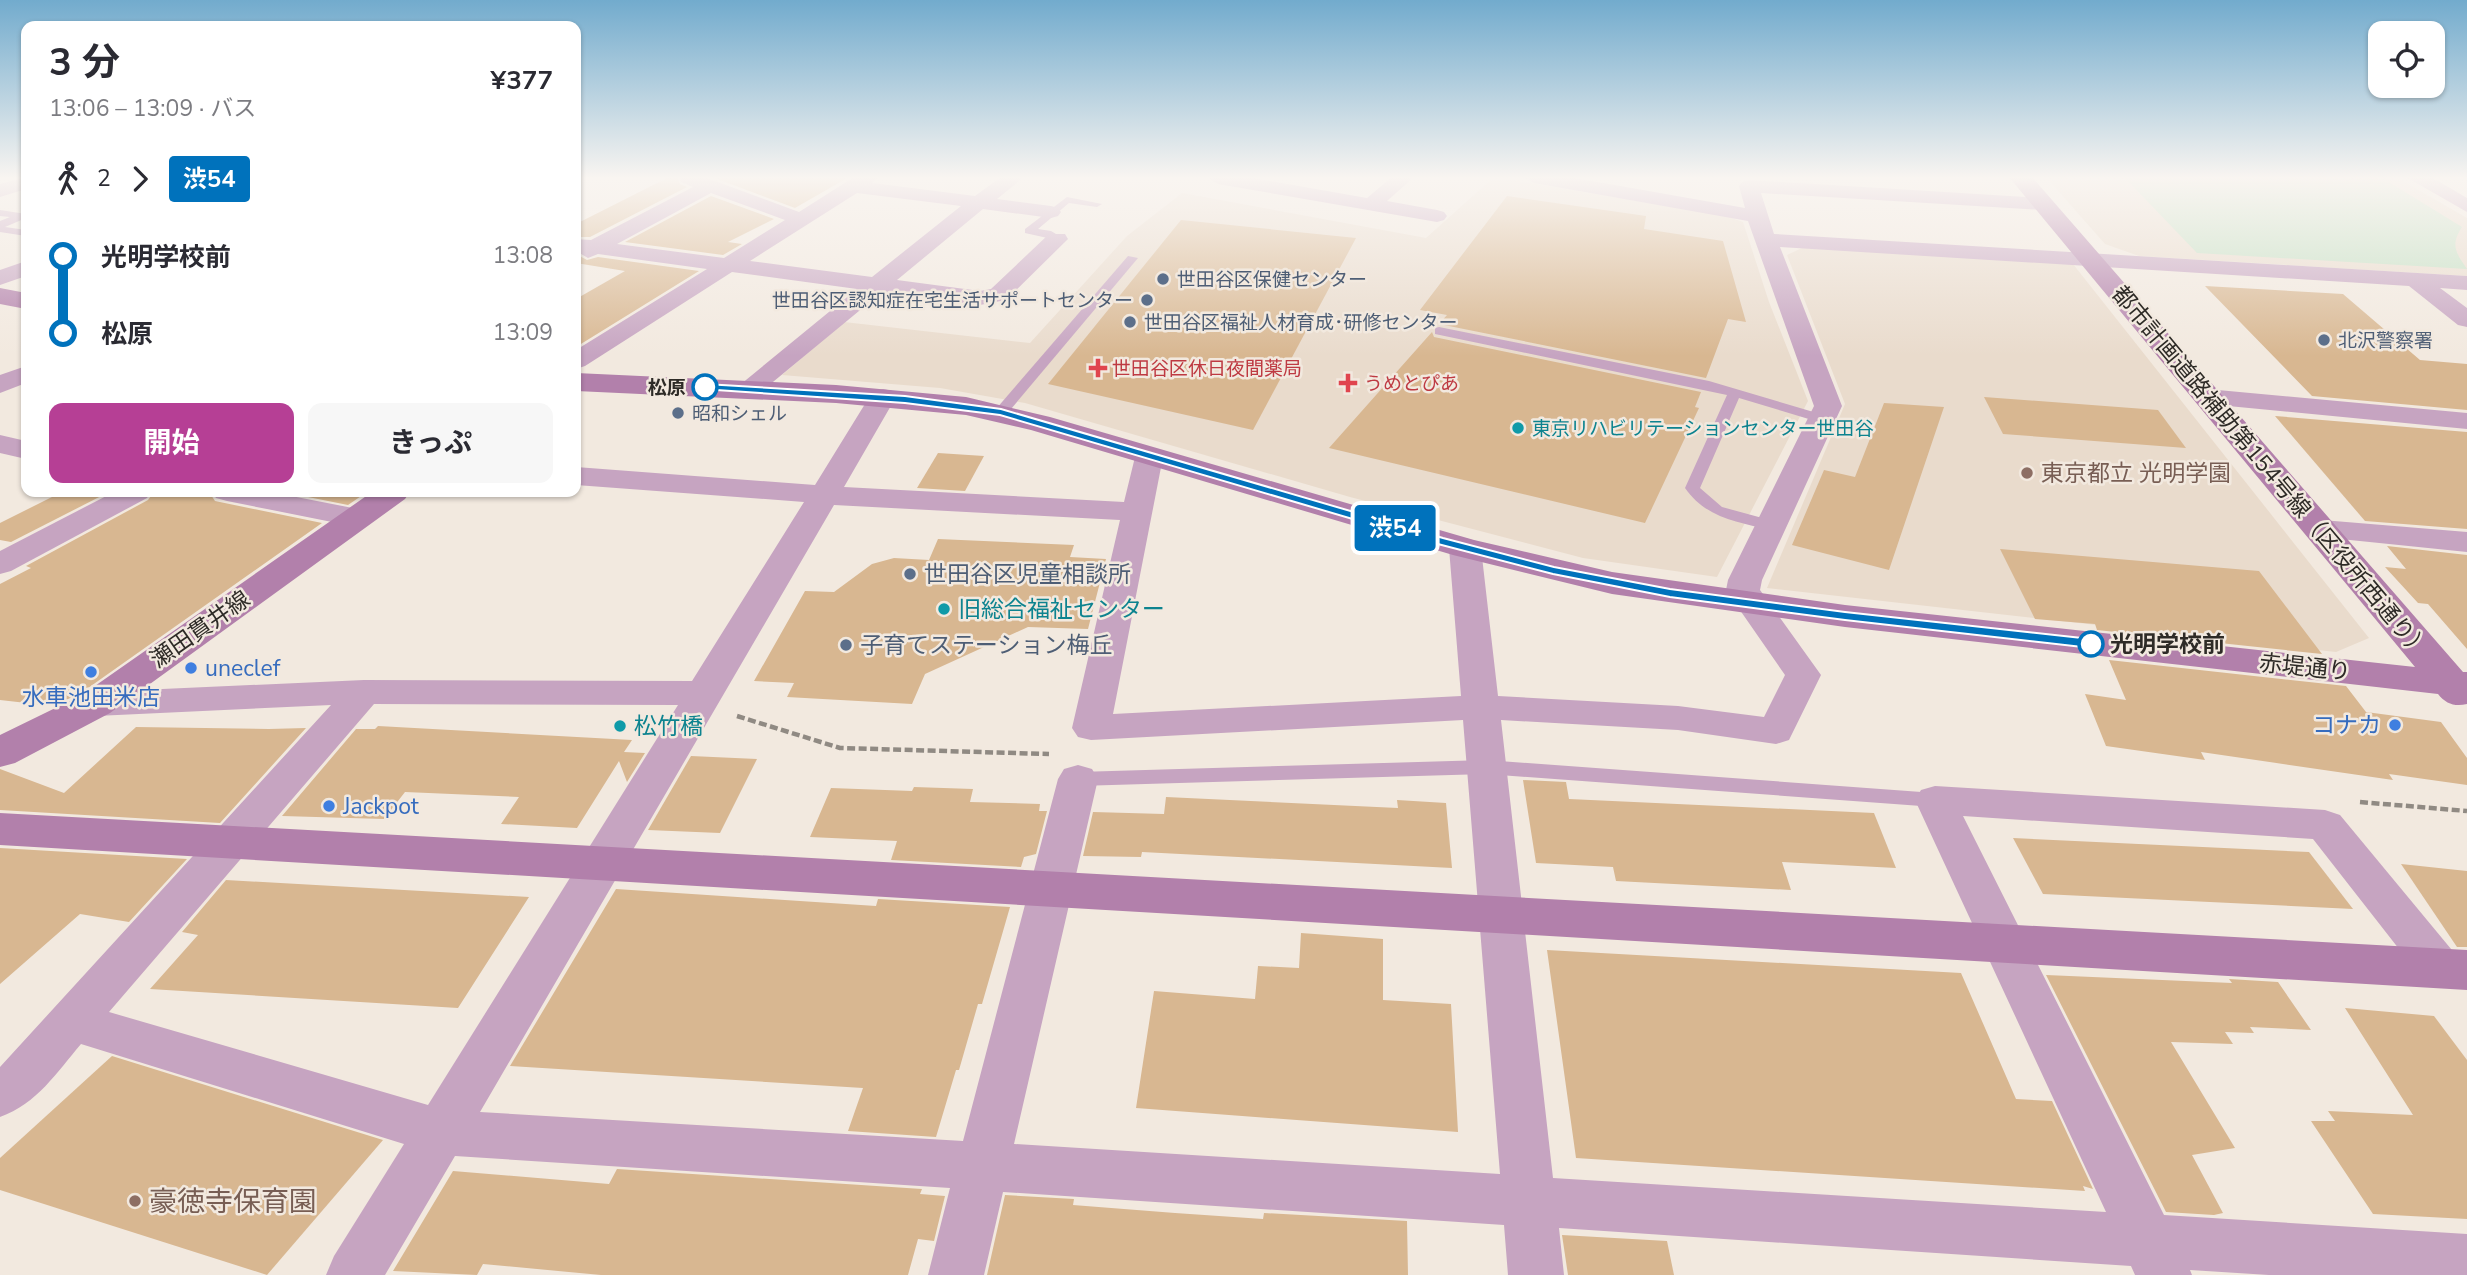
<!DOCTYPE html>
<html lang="ja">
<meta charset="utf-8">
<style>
body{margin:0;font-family:"Nunito Sans","Noto Sans JP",sans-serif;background:#f7f7f7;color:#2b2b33;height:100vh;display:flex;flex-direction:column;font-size:26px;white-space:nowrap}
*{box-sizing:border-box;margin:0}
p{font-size:23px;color:#7c7c81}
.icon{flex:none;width:38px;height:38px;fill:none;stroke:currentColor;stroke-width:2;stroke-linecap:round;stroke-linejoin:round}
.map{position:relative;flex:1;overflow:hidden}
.drawer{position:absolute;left:21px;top:21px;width:560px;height:476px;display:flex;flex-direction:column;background:#fff;border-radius:14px;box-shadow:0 2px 5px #0004}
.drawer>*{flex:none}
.badge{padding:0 14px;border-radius:5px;font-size:24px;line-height:46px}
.fabs{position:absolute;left:2368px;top:21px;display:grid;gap:14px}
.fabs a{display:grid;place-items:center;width:77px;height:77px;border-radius:14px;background:#fff;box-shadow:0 2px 5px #0004;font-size:35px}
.map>.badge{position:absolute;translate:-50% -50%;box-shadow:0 0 0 4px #fff}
.legs{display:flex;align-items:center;gap:10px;height:77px;padding:0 28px;font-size:23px}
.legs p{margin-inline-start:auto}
.summary{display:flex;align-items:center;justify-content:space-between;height:119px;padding:0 28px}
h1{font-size:38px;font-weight:700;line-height:52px}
.button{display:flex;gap:14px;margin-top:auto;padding:14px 28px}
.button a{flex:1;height:80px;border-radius:14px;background:#b63f95;color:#fff;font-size:28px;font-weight:700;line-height:80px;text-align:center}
.button a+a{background:#f7f7f7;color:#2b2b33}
ul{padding:0 28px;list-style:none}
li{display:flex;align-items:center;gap:24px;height:77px;font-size:26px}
li i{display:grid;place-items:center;width:10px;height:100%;margin:0 9px;background:currentColor}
li i::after{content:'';width:18px;height:18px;margin:-9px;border:5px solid;border-radius:50%;background:#fff}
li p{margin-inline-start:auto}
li:first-child i{background:linear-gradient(#0000 50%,currentColor 0)}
li:last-child i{background:linear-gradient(currentColor 50%,#0000 0)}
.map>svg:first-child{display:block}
.built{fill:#e9dbcc}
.green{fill:#c1dfc2}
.building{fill:#d8b791}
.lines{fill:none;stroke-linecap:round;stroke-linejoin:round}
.path{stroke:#908a83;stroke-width:4.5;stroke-dasharray:8 3.5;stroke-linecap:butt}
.lane{fill:#c6a4c1;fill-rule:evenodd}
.street{fill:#c6a4c1;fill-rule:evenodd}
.secondary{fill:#b280ab;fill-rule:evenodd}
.line-1{fill:#0072bc;stroke:#fff;stroke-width:2}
.service-dot{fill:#5c6f8a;stroke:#f2e9df;stroke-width:2.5}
.health-dot{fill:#e0444e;stroke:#f2e9df;stroke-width:2.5}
.stop-1-dot{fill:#fff;stroke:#0072bc;stroke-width:3.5}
.culture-dot{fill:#0f9aa8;stroke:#f2e9df;stroke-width:2.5}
.education-dot{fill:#8d6e63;stroke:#f2e9df;stroke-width:2.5}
.shop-dot{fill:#3f7fe0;stroke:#f2e9df;stroke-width:2.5}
.labels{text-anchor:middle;stroke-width:5;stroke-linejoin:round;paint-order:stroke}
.far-service-label{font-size:19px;fill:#4e5e75;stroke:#f2e9df;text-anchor:start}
.far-health-label{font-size:19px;fill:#be3a42;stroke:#f2e9df;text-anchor:start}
.far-stop-label{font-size:19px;font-weight:bold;fill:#2e2b27;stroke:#f2e9df;text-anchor:end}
.far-culture-label{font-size:19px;fill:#0d838f;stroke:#f2e9df;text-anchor:start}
.street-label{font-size:23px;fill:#2e2b27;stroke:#f2e9df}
.education-label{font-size:23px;fill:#785e54;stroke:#f2e9df;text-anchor:start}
.service-label{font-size:23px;fill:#4e5e75;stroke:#f2e9df;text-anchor:start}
.culture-label{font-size:23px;fill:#0d838f;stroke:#f2e9df;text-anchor:start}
.stop-label{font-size:23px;font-weight:bold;fill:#2e2b27;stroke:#f2e9df;text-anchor:start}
.shop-label{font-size:23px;fill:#366cbe;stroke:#f2e9df;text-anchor:start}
.near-education-label{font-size:28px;fill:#785e54;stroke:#f2e9df;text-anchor:start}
</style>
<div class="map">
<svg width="2467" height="1275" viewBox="0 0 2467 1275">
<rect width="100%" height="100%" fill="#f2e9df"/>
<!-- built -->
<g class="built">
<polygon points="1494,177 1726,216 1743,222 1769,302 1808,401 1717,577 1583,558 1350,497 1025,403 940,388 782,375 844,322 1030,343 1127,236 1182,193 1426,238"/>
<polygon points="2046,177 2396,177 2467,218 2467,276 2139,256 2105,244"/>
<polygon points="1804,247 2073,264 2369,638 2336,652 1767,588 1845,404 1787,255"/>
</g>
<!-- green -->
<path class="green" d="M2124 177 2384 179 2462 227C2450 245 2456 253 2467 269L2197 253Z"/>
<!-- building -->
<g class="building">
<polygon points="669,177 677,177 680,184 687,187 590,237 576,237 576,224"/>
<polygon points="712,177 849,177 795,208"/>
<polygon points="711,196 774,219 728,242 742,244 723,255 625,242"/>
<polygon points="1507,196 1646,216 1644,229 1723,241 1746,322 1728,319 1706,378 1439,324 1447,315 1420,310"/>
<polygon points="1181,220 1356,238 1253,430 1048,384"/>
<polygon points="576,254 587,260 598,257 699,271 576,347 576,299 625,271 576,263"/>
<polygon points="2205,286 2343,294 2420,360 2467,364 2467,410 2312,396"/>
<polygon points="1432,332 1434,337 1701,392 1695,407 1699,408 1645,523 1329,448"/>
<polygon points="1984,397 2158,410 2186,448 2003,434"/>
<polygon points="1884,403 1944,407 1889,570 1792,545 1824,470 1855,477"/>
<polygon points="2275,416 2467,432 2467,529 2365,521"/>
<polygon points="938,453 984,456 965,491 917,488"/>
<polygon points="62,492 109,492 11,542 0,540 0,523"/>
<polygon points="154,492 209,492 215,501 322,523 81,693 53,706 0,700 0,584 31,568 26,566 148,500"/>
<polygon points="283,492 367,492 348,505"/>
<polygon points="938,539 1074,545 1070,557 1106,559 1088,629 1028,627 925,674 912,704 787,697 794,683 754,681 805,591 834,592 872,564 894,558 929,560"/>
<polygon points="2387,546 2467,555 2467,649 2428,604 2418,603 2385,567 2406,569"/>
<polygon points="2000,549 2259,571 2322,654 2097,630 2095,624 2035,619"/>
<polygon points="2109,660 2346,686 2366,712 2441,722 2467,758 2467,785 2389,774 2393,780 2201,752 2205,760 2106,746 2085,694 2126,700"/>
<polygon points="378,726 632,740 624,752 645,753 627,782 619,761 577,828 501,824 519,797 405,792 384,819 282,816 356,729 375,729"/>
<polygon points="136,727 269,729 306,728 220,823 0,810 0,769 64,793"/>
<polygon points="691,756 757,759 720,833 648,830"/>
<polygon points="1523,780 1566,782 1569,799 1874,813 1896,868 1782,862 1791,890 1616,881 1613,867 1536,863"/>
<polygon points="914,787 973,789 970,802 1040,804 1039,811 1047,811 1036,854 1024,857 1021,867 891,860 897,841 810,837 831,788 912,791"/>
<polygon points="1166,797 1398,808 1397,800 1446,803 1452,868 1142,852 1141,857 1083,856 1093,812 1164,814"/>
<polygon points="2013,838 2309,852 2353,909 2043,894"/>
<polygon points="0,848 187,859 129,922 80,914 0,984"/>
<polygon points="2401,864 2467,871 2467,947 2457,947"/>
<polygon points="226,880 529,897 458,1008 150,989 198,935 182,932"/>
<polygon points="616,889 876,906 878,899 1010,907 982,1004 978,1004 959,1070 956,1070 936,1137 848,1131 863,1088 510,1066"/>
<polygon points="1301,933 1383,939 1383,1000 1451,1004 1458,1132 1136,1108 1154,991 1255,999 1258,966 1299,968"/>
<polygon points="1547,950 1961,973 2016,1099 2052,1101 2093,1189 2083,1186 2085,1191 1576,1158"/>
<polygon points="2046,975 2232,983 2229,979 2278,982 2311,1030 2250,1027 2254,1033 2225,1032 2233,1044 2171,1042 2235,1148 2192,1155 2223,1213 2214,1215 2166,1212"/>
<polygon points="2345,1008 2434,1016 2467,1060 2467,1219 2373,1214 2311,1121 2335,1121 2328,1111 2413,1115"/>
<polygon points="112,1056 383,1140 267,1275 0,1190 0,1158"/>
<polygon points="617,1169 922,1189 920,1194 945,1196 934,1241 918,1239 908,1275 601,1275 483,1264 477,1275 393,1271 453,1171 609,1184"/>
<polygon points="1005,1195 1074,1199 1073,1205 1175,1213 1263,1219 1264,1213 1407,1221 1408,1275 987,1275"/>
<polygon points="1562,1235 1667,1241 1674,1275 1568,1275"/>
</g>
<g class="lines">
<!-- path -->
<g class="path">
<polyline points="737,716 840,748 1049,754"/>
<polyline points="2360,802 2467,811"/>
</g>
<!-- lane -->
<g class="lane">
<polygon points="1067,197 1102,204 1097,207 1069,203 1038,229 1051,231 1061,237 1061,241 1025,233 1025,229"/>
<polygon points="0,210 26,214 26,218 5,227 26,230 26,236 0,232 0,221 10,217 0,216"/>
<polygon points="1128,256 1138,258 1006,415 996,415 996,409"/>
<path d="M1439 327 1709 381 1827 416 1829 419 1822 423 1739 398 1700 488 1722 507 1777 522 1779 525 1771 530C1737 522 1706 518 1685 488L1727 395 1435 334V328Z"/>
<polygon points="1486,760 1935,793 1942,795 1945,800 1942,805 1935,807 1486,774 1078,786 1071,784 1068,779 1071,774 1078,772"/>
</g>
<!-- street -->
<g class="street">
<polygon points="26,177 26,189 0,197 0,184"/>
<path d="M679 177H704L799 212 854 177H878L872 183 975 196 1001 177H1024L997 199 1051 206 1058 208 1061 212 1058 216 1051 218 983 209 897 280 980 291 991 289 1049 234H1065L1068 239 1006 300 980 305 882 292 757 395 748 397 739 395 735 389 857 289 732 272 585 366 576 369V350L707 269 598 254 588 258 576 251V239L591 240 693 187 681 182ZM711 193 785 220 724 258 617 244ZM857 193 961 206 872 277 750 261Z"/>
<polygon points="1248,177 1367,198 1392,177 1414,177 1387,201 1437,210 1444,212 1447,216 1444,220 1437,222 1218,184 1208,178"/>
<path d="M1524 177H1569L1745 208 1739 186 1742 182 1749 180 2043 198 2050 200 2053 204 2050 208 2043 210 1761 193 1774 234 2467 276V290L2440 288 2467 308V327L2458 325 2409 286 1780 247 1842 406 1762 580 1760 590 1821 675 1789 740 1776 744 1678 730 1501 720 1553 1178 2106 1212 1915 800 1921 790 1935 786 2325 810 2340 815 2456 955 2463 968 2456 981 2440 986 2424 981 2313 839 1963 816 2164 1215 2467 1234V1275H2269L2190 1270 2192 1275H2135L2131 1266 1559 1228 1564 1275H1508L1504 1225 1003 1192 984 1275H928L950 1188 455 1156 385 1275H326L334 1256 404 1144 81 1044C57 1072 37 1104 0 1117V1067L331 705 96 716 83 712 77 704 83 696 96 692 364 680 692 681 804 502 576 485V467L815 485 873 391 883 389 893 391 896 397 844 487 1124 502 1135 457 1139 451 1149 448 1159 451 1163 457 1113 714 1461 696 1449 548 1454 541 1465 538 1476 541 1481 548 1498 696 1678 706 1764 717 1785 675 1726 590 1728 580 1814 406 1748 221 1534 183ZM834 505 1120 520 1072 728 1078 737 1091 740 1463 720 1500 1174 1014 1144 1098 779 1092 769 1078 765 1064 769 1058 779 963 1141 480 1112ZM374 704 678 705 428 1105 109 1012Z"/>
<polygon points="2406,177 2431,177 2467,198 2467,212"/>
<polygon points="26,261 26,276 0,285 0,270"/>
<polygon points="26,366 26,383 0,393 0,375"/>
<polygon points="2207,389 2467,413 2467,429 2197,403 2194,397 2197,391"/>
<polygon points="0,435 26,441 26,459 0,453"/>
<polygon points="114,492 151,492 147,498 11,571 0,574 0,551"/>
<polygon points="212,492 271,492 368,511 372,518 368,525 357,527 227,501 216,498"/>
<polygon points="2322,520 2467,532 2467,552 2311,536 2306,529 2311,522"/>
</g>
<!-- secondary -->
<g class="secondary">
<path d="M2009 177H2032L2463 672H2467V704C2455 707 2446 704 2438 694L1845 627 1612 594 1453 555 1031 430 966 415 836 403 576 391V373L836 385 966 397 1050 417 1474 540 1612 572 1845 605 2415 667Z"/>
<polygon points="0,288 26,293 26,309 0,304"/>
<polygon points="372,492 410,492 405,499 110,713 15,763 0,767 0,735 82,695"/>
<polygon points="0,813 2467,950 2467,990 0,845"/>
</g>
</g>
<!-- sky -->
<linearGradient id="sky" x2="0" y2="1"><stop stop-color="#72abcd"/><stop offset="0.5" stop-color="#f9f5f1"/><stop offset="1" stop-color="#f9f5f1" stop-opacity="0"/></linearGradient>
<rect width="2467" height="356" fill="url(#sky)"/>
<!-- line-1 -->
<polygon class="line-1" points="705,384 905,396 1001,409 1443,538 1554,567 1670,589 1845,612 2091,639 2098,644 2091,648 1845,620 1670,597 1553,574 1434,543 1000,415 905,403 702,389 700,387"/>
<!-- markers -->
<g class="service-dot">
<circle cx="1163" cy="279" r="7"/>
<circle cx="1147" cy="300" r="7"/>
<circle cx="1130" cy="322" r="7"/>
<circle cx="2324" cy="340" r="7"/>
<circle cx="678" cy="413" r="7"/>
<circle cx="910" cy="574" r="7"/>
<circle cx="846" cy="645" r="7"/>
</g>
<g class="health-dot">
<path d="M1094.5 357.5h7v7h7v7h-7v7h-7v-7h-7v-7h7z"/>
<path d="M1344.5 372.5h7v7h7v7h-7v7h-7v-7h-7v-7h7z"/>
</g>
<g class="stop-1-dot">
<circle cx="705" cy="387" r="12"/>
<circle cx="2091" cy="644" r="12"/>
</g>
<g class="culture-dot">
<circle cx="1518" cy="428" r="7"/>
<circle cx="944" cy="609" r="7"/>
<circle cx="620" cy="726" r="7"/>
</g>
<g class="education-dot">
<circle cx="2027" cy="473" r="7"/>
<circle cx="135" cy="1201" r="7"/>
</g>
<g class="shop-dot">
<circle cx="191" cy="668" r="7"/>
<circle cx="91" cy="672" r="7"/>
<circle cx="2395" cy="725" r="7"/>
<circle cx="329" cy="806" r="7"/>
</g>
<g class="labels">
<!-- far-service labels -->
<g class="far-service-label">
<text x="1177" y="286">世田谷区保健センター</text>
<text x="1133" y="307" text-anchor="end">世田谷区認知症在宅生活サポートセンター</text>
<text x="1144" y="329">世田谷区福祉人材育成･研修センター</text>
<text x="2338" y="347">北沢警察署</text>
<text x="692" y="420">昭和シェル</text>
</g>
<!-- far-health labels -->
<g class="far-health-label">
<text x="1112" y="375">世田谷区休日夜間薬局</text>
<text x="1364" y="390">うめとぴあ</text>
</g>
<!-- far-stop labels -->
<g class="far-stop-label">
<text x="686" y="394">松原</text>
</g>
<!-- far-culture labels -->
<g class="far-culture-label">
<text x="1532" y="435">東京リハビリテーションセンター世田谷</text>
</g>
<!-- street labels -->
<g class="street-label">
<text transform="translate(2271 472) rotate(50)" y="8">都市計画道路補助第154号線（区役所西通り）</text>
<text transform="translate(200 629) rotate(-35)" y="8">瀬田貫井線</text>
<text transform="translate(2305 667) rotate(6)" y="8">赤堤通り</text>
</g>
<!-- education labels -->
<g class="education-label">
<text x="2041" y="481">東京都立 光明学園</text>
</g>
<!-- service labels -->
<g class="service-label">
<text x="924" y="582">世田谷区児童相談所</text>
<text x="860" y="653">子育てステーション梅丘</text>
</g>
<!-- culture labels -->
<g class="culture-label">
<text x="958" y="617">旧総合福祉センター</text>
<text x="634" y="734">松竹橋</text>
</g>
<!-- stop labels -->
<g class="stop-label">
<text x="2110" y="652">光明学校前</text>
</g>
<!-- shop labels -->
<g class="shop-label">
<text x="205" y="676">uneclef</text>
<text x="91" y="705" text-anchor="middle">水車池田米店</text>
<text x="2381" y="733" text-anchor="end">コナカ</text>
<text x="343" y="814">Jackpot</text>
</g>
<!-- near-education labels -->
<g class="near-education-label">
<text x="149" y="1211">豪徳寺保育園</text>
</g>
</g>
</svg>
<div class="fabs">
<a><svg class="icon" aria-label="locate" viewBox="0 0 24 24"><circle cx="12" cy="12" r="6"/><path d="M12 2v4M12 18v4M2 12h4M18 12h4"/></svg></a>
</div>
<b class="badge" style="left:1395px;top:528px;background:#0072bc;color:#fff">渋54</b>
<section class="drawer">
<div class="summary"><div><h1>3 分</h1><p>13:06 – 13:09 · バス</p></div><b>¥377</b></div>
<div class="legs"><svg class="icon" aria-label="walk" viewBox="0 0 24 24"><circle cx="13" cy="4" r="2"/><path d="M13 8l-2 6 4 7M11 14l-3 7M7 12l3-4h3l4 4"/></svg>2<svg class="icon" aria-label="forward" viewBox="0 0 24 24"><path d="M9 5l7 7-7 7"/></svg><b class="badge" style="background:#0072bc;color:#fff">渋54</b></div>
<ul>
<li><i style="color:#0072bc"></i><b>光明学校前</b><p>13:08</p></li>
<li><i style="color:#0072bc"></i><b>松原</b><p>13:09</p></li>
</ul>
<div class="button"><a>開始</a><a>きっぷ</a></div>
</section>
</div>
